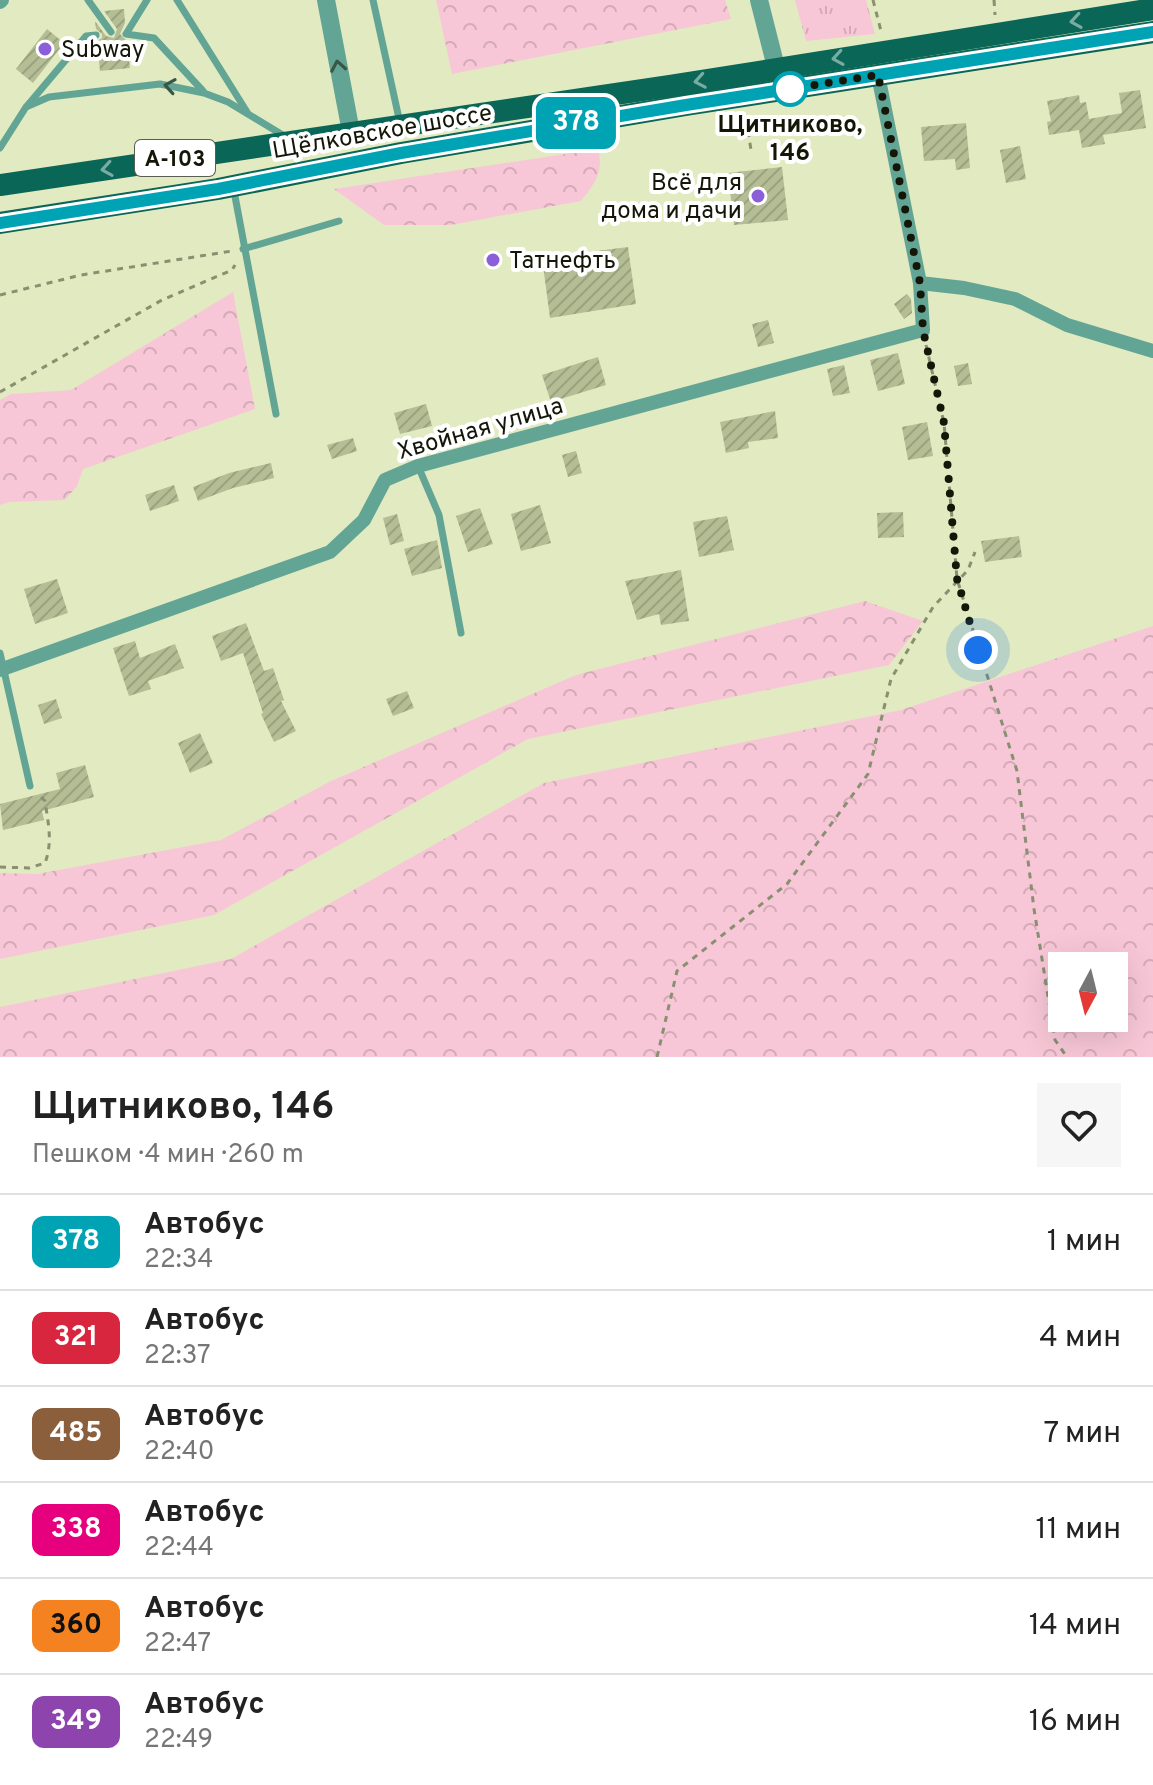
<!DOCTYPE html>
<html lang="ru">
<meta charset="utf-8">
<style>
body{margin:0;font-family:Overpass,sans-serif;background:#f6f6f6;color:#222;height:100vh;display:flex;flex-direction:column;font-size:30px;white-space:nowrap}
*{box-sizing:border-box;margin:0}
p{font-size:26px;color:#767676}
.icon{flex:none;width:44px;height:44px;fill:none;stroke:currentColor;stroke-width:2;stroke-linecap:round;stroke-linejoin:round}
.map{position:relative;height:1057px;overflow:hidden}
.drawer{display:flex;flex-direction:column;background:#fff;flex:1}
.drawer>*{flex:none}
.badge{padding:0 16px;border-radius:12px;font-size:28px;line-height:52px}
.needle{width:52px;rotate:187deg}
.fabs{position:absolute;left:1048px;top:952px;display:grid;gap:16px}
.fabs a{display:grid;place-items:center;width:80px;height:80px;border-radius:0px;background:#fff;box-shadow:0 8px 32px #0002;font-size:40px}
.you{position:absolute;width:40px;height:40px;margin:-20px;border:6px solid #fff;border-radius:50%;background:#1a73e8;box-shadow:0 0 0 12px #1a73e833}
.map>.badge{position:absolute;translate:-50% -50%;box-shadow:0 0 0 4px #fff}
.round{display:grid;place-items:center;flex:none;width:84px;height:84px;border-radius:0px;background:#f6f6f6}
.overview{display:flex;align-items:center;justify-content:space-between;height:136px;padding:0 32px}
h1{font-size:38px;font-weight:700;line-height:60px}
ul{padding:0;list-style:none}
li{display:flex;align-items:center;gap:24px;height:96px;padding:0 32px;border-top:2px solid #e0e0e0}
li div{flex:1}
li b{display:block;font-size:30px}
li em{font-style:normal}
li .badge{min-width:88px;font-weight:700;text-align:center}
.map>svg:first-child{display:block}
.grass{fill:url(#grass-tufts)}
.forest{fill:url(#forest-crowns);fill-rule:evenodd}
.building{fill:url(#building-hatch)}
.lines{fill:none;stroke-linecap:round;stroke-linejoin:round}
.path{stroke:#898f71;stroke-width:3;stroke-dasharray:6 6;stroke-linecap:butt}
.service{stroke:#63a595;stroke-width:7}
.minor{stroke:#63a595;stroke-width:14}
.tertiary{stroke:#63a595;stroke-width:18}
.primary{stroke:#0a6656;stroke-width:22}
.oneway{stroke:#78aba2}
.oneway2{stroke:#385747}
.line-casing{stroke:#fff;stroke-width:18}
.line{stroke:#00a3b4;stroke-width:12}
.walk{stroke:#141708;stroke-width:8;stroke-dasharray:0 14.4}
.poi-dot{fill:#8a5fd9;stroke:#fff;stroke-width:3}
.stop-dot{fill:#fff;stroke:#00a3b4;stroke-width:4}
.labels{text-anchor:middle;stroke-width:8;stroke-linejoin:round;paint-order:stroke}
.shield{fill:#fff;stroke:#5a5d52;stroke-width:2}
.shield-label{font-size:22px;font-weight:bold;fill:#141708}
.poi-label{font-size:24px;fill:#141708;stroke:#fff;text-anchor:start}
.stop-label{font-size:24px;font-weight:bold;fill:#141708;stroke:#fff}
.street-label{font-size:24px;fill:#141708;stroke:#fff}
</style>
<div class="map">
<svg width="1153" height="1057" viewBox="0 0 1153 1057">
<defs>
<pattern id="grass-tufts" width="24" height="20" patternUnits="userSpaceOnUse" patternTransform="scale(2)"><rect width="24" height="20" fill="#f8c7d7"/><path d="M3 7l-1-3M5 7V3M7 7l1-3M15 17l-1-3M17 17v-4M19 17l1-3" fill="none" stroke="#d4aab7"/></pattern>
<pattern id="forest-crowns" width="20" height="18" patternUnits="userSpaceOnUse" patternTransform="scale(2)"><rect width="20" height="18" fill="#f8c7d7"/><path d="M2 6a3 3 0 1 1 6 0M12 15a3 3 0 1 1 6 0" fill="none" stroke="#d4aab7"/></pattern>
<pattern id="building-hatch" width="6" height="6" patternUnits="userSpaceOnUse" patternTransform="scale(2)"><rect width="6" height="6" fill="#b5bd95"/><path d="M-1 1l2-2M0 6l6-6M5 7l2-2" fill="none" stroke="#9ba27f"/></pattern>
</defs>
<rect width="100%" height="100%" fill="#e1eac0"/>
<!-- grass -->
<polygon class="grass" points="795,0 866,0 875,34 806,41"/>
<!-- forest -->
<g class="forest">
<polygon points="436,0 725,0 731,19 452,74"/>
<path d="M598 149C604 172 595 183 581 201L451 225H384L334 189Z"/>
<polygon points="233,292 255,409 83,469 77,486 65,500 9,502 0,505 0,400 11,394 71,390"/>
<polygon points="865,601 923,621 889,665 528,739 214,915 0,959 0,873 37,874 221,840 329,782 576,675"/>
<path d="M1153 626V1057H0V1007L231 959 544 783 901 710ZM1062 966H1114V1018H1062Z"/>
</g>
<!-- building -->
<g class="building">
<polygon points="124,9 125,23 120,34 127,41 130,68 100,71 97,41 102,38 102,34 96,29 95,21 106,36 114,38 117,29 104,11"/>
<polygon points="47,29 64,43 33,83 16,69"/>
<polygon points="1140,90 1146,128 1103,135 1105,144 1082,148 1079,130 1049,135 1047,122 1051,121 1047,101 1079,95 1080,103 1086,102 1089,119 1122,113 1119,93"/>
<polygon points="966,123 970,168 956,170 955,159 924,161 921,127"/>
<polygon points="1020,146 1026,179 1006,183 1000,150"/>
<polygon points="782,167 788,220 734,225 728,173"/>
<polygon points="628,247 636,304 550,318 542,258"/>
<polygon points="907,294 911,299 912,313 904,319 894,304"/>
<polygon points="768,320 774,343 758,347 752,324"/>
<polygon points="898,353 905,384 878,391 870,360"/>
<polygon points="598,357 606,385 551,402 542,375"/>
<polygon points="968,363 972,384 958,386 954,366"/>
<polygon points="844,365 850,393 833,396 827,369"/>
<polygon points="426,404 432,426 400,434 394,413"/>
<polygon points="775,411 778,438 748,442 749,448 726,453 720,422"/>
<polygon points="927,422 933,456 908,460 902,427"/>
<polygon points="353,438 357,451 332,459 327,445"/>
<polygon points="576,451 582,473 568,477 562,455"/>
<polygon points="271,463 274,478 233,488 198,501 193,487 229,473"/>
<polygon points="174,485 179,501 150,511 145,495"/>
<polygon points="540,505 551,543 521,551 511,514"/>
<polygon points="480,508 493,544 468,552 456,516"/>
<polygon points="903,512 904,537 878,538 877,513"/>
<polygon points="397,514 404,541 390,545 383,518"/>
<polygon points="727,516 734,550 699,557 693,522"/>
<polygon points="1019,536 1022,557 985,562 981,541"/>
<polygon points="437,540 442,568 412,576 404,549"/>
<polygon points="681,570 689,621 661,625 659,614 637,620 625,581"/>
<polygon points="57,579 68,613 35,624 24,589"/>
<polygon points="246,623 264,671 273,668 284,700 281,701 296,731 274,742 261,714 263,713 243,653 221,661 212,636"/>
<polygon points="135,641 140,658 175,644 184,668 148,681 151,689 129,696 113,648"/>
<polygon points="407,691 414,708 393,716 386,699"/>
<polygon points="56,699 62,718 44,724 38,705"/>
<polygon points="200,733 213,763 190,773 178,743"/>
<polygon points="85,765 94,797 42,811 44,820 3,830 0,804 60,789 56,773"/>
</g>
<g class="lines">
<!-- path -->
<g class="path">
<polyline points="873,0 881,31"/>
<polyline points="994,0 995,15"/>
<polyline points="748,131 751,150"/>
<polyline points="0,295 81,275 232,251"/>
<polyline points="926,345 944,423 957,579 1017,771 1034,909 1055,1040 1067,1057"/>
<polyline points="0,392 162,300 232,270 235,265"/>
<path d="M0 867 29 868 45 863C53 842 48 822 45 801L38 794"/>
<polyline points="657,1057 677,971 787,884 868,774 891,679 933,607 968,570 975,552"/>
</g>
<!-- service -->
<g class="service">
<polyline points="88,0 111,32"/>
<polyline points="147,0 126,34 154,38 203,91"/>
<polyline points="177,0 247,112"/>
<polyline points="373,0 400,123"/>
<polyline points="27,106 86,36 96,35"/>
<polyline points="0,148 26,107 49,97 160,84 204,93 228,102 286,137"/>
<polyline points="234,191 276,414"/>
<polyline points="243,249 339,221"/>
<polyline points="418,466 439,515 461,633"/>
<polyline points="0,653 30,786"/>
</g>
<!-- minor -->
<g class="minor">
<polyline points="0,2 2,0"/>
<polyline points="878,75 920,283 964,288 1015,299 1067,325 1153,351"/>
<polyline points="0,670 330,552 364,520 385,480 418,466 923,330 920,283"/>
</g>
<!-- tertiary -->
<g class="tertiary">
<polyline points="326,0 351,132"/>
<polyline points="759,0 779,79"/>
</g>
<!-- primary -->
<g class="primary">
<polyline points="0,185 670,86 1153,9"/>
<polyline points="0,223 218,189 401,153 686,105 1153,32"/>
</g>
</g>
<!-- one-way arrows -->
<defs><path id="oneway-chevron" d="M-2-3.5L2.5 0L-2 3.5" fill="none" stroke-width="1.6" stroke-linecap="round" stroke-linejoin="round" transform="scale(2)"/></defs>
<g class="oneway">
<use href="#oneway-chevron" transform="translate(1076 21) rotate(171)"/>
<use href="#oneway-chevron" transform="translate(838 58) rotate(171)"/>
<use href="#oneway-chevron" transform="translate(700 81) rotate(170)"/>
<use href="#oneway-chevron" transform="translate(107 169) rotate(171)"/>
</g>
<g class="oneway2">
<use href="#oneway-chevron" transform="translate(338 66) rotate(-100)"/>
<use href="#oneway-chevron" transform="translate(170 86) rotate(-171)"/>
</g>
<g class="lines">
<defs>
<polyline id="line" points="0,223 218,189 401,153 686,105 1153,32"/>
</defs>
<!-- line casing -->
<use href="#line" class="line-casing"/>
<!-- line -->
<use href="#line" class="line"/>
<!-- walk -->
<polyline class="walk" points="790,89 788,89 878,75 920,283 923,330 944,423 957,579 978,650"/>
</g>
<!-- markers -->
<g class="poi-dot">
<circle cx="45" cy="49" r="8"/>
<circle cx="758" cy="196" r="8"/>
<circle cx="493" cy="260" r="8"/>
</g>
<circle class="stop-dot" cx="790" cy="89" r="16"/>
<g class="labels">
<!-- shield labels -->
<rect class="shield" x="135" y="140" width="80" height="36" rx="6"/>
<g class="shield-label">
<text x="175" y="166">А-103</text>
</g>
<!-- poi labels -->
<g class="poi-label">
<text x="61" y="57">Subway</text>
<text x="742" y="190" text-anchor="end">Всё для<tspan x="742" dy="28">дома и дачи</tspan></text>
<text x="509" y="268">Татнефть</text>
</g>
<!-- stop labels -->
<g class="stop-label">
<text x="790" y="132">Щитниково,<tspan x="790" dy="28">146</tspan></text>
</g>
<!-- street labels -->
<g class="street-label">
<text transform="translate(382 131) rotate(-10)" y="8">Щёлковское шоссе</text>
<text transform="translate(480 428) rotate(-16)" y="8">Хвойная улица</text>
</g>
</g>
</svg>
<div class="fabs">
<a><svg class="needle" viewBox="-14 -14 28 28"><path d="M0-13l5 13h-10z" fill="#e53935"/><path d="M0 13l5-13h-10z" fill="#767676"/></svg></a>
</div>
<div class="you" style="left:978px;top:650px"></div>
<b class="badge" style="left:576px;top:123px;background:#00a3b4;color:#fff">378</b>
</div>
<section class="drawer">
<div class="overview"><div><h1>Щитниково, 146</h1><p>Пешком · 4 мин · 260 m</p></div><a class="round"><svg class="icon" aria-label="heart" viewBox="0 0 24 24"><path d="M12 20l-8-8c-3-5 5-10 8-4 3-6 11-1 8 4z"/></svg></a></div>
<ul>
<li><span class="badge" style="background:#00a3b4;color:#fff">378</span><div><b>Автобус</b><p>22:34</p></div><em>1 мин</em></li>
<li><span class="badge" style="background:#d7263d;color:#fff">321</span><div><b>Автобус</b><p>22:37</p></div><em>4 мин</em></li>
<li><span class="badge" style="background:#8b5e3c;color:#fff">485</span><div><b>Автобус</b><p>22:40</p></div><em>7 мин</em></li>
<li><span class="badge" style="background:#e6007e;color:#fff">338</span><div><b>Автобус</b><p>22:44</p></div><em>11 мин</em></li>
<li><span class="badge" style="background:#f58220;color:#111">360</span><div><b>Автобус</b><p>22:47</p></div><em>14 мин</em></li>
<li><span class="badge" style="background:#8e44ad;color:#fff">349</span><div><b>Автобус</b><p>22:49</p></div><em>16 мин</em></li>
</ul>
</section>
